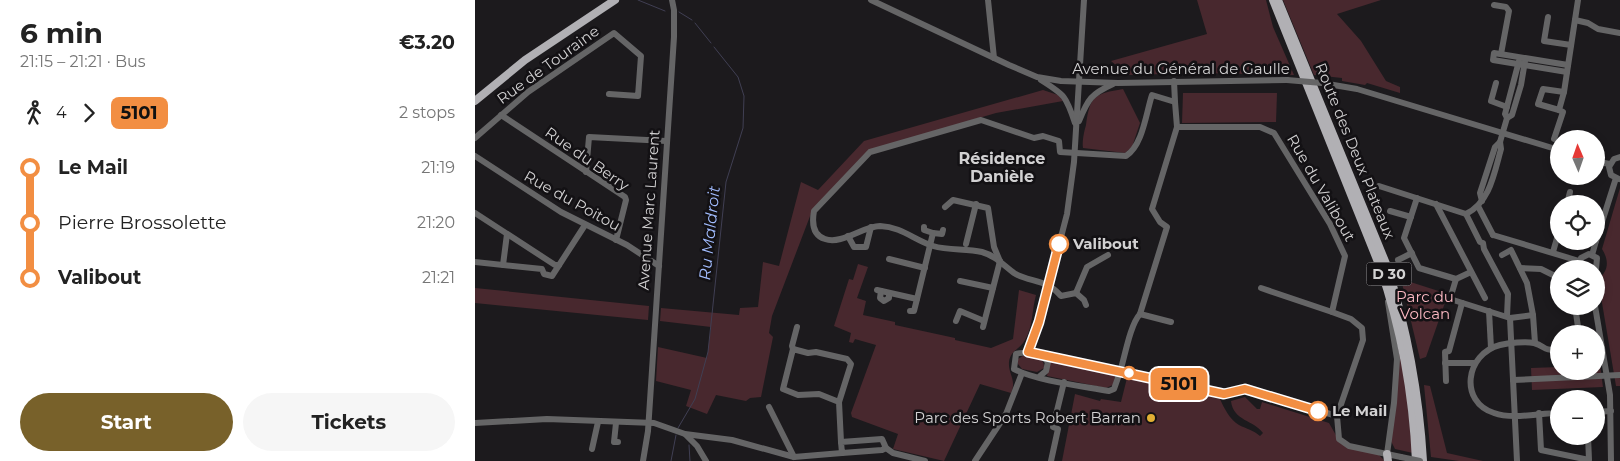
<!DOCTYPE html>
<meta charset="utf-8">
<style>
body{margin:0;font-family:Montserrat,sans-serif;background:#f6f6f6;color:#222;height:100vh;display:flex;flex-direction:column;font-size:19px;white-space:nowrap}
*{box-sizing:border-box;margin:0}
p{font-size:16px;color:#767676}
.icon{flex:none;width:28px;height:28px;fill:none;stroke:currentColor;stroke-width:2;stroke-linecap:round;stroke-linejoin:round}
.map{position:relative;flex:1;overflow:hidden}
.details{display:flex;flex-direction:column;background:#fff;width:475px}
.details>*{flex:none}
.badge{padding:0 10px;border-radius:8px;font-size:18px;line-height:32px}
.needle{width:32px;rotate:358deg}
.tools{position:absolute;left:1075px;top:130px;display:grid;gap:10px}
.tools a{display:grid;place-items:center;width:55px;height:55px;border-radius:50%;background:#fff;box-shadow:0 2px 8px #0003;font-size:25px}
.map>.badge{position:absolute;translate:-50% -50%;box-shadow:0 0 0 2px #fff}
.legs{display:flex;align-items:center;gap:8px;height:55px;padding:0 20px;font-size:16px}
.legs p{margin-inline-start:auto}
.headline{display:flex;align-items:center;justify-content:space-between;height:85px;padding:0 20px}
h1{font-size:28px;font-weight:700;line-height:38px}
.cta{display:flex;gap:10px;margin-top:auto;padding:10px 20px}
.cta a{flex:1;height:58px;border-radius:30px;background:#78612a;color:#fff;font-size:20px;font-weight:700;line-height:58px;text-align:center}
.cta a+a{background:#f6f6f6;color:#222}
ul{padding:0 20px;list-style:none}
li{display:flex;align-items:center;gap:18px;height:55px;font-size:19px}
li i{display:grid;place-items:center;width:8px;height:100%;margin:0 6px;background:currentColor}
li i::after{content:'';width:12px;height:12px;margin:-6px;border:4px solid;border-radius:50%;background:#fff}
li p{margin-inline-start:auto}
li:first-child i{background:linear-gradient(#0000 50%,currentColor 0)}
li:last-child i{background:linear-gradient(currentColor 50%,#0000 0)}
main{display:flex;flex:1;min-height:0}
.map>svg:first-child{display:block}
.green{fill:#48282e}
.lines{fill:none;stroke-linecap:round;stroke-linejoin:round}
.stream{stroke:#403f53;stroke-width:1}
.minor{stroke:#656566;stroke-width:6}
.major{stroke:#b1b0b4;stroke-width:8}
.minor-bridge{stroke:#656566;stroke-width:6}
.line-1-casing{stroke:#fff;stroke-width:11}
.line-1{stroke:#f28e42;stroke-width:8}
.stop-1-dot{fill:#fff;stroke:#f28e42;stroke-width:2.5}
.poi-dot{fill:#e1af34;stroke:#131114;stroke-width:2}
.labels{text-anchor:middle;stroke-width:5;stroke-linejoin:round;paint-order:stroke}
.shield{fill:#131114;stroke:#999799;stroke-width:1}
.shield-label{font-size:14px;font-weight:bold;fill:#d2d1d2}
.street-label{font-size:15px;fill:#d2d1d2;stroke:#131114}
.stop-label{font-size:15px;font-weight:bold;fill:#d2d1d2;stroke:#131114;text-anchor:start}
.park-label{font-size:15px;fill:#fbb8c2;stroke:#131114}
.poi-label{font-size:15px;fill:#d2d1d2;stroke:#131114;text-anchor:end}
.neighbourhood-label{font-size:16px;font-weight:bold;fill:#d2d1d2;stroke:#131114}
.water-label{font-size:16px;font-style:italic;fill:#a2bdff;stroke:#131114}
</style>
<main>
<section class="details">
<div class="headline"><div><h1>6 min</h1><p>21:15 – 21:21 · Bus</p></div><b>€3.20</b></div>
<div class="legs"><svg class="icon" aria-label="walk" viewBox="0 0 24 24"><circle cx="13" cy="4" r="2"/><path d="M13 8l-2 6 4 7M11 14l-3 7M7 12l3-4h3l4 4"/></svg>4<svg class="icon" aria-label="forward" viewBox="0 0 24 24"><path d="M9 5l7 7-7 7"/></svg><b class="badge" style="background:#f28e42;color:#111">5101</b><p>2 stops</p></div>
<ul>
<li><i style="color:#f28e42"></i><b>Le Mail</b><p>21:19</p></li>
<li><i style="color:#f28e42"></i><span>Pierre Brossolette</span><p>21:20</p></li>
<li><i style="color:#f28e42"></i><b>Valibout</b><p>21:21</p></li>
</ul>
<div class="cta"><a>Start</a><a>Tickets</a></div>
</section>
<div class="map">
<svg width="1145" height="461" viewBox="0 0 1145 461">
<rect width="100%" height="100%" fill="#1c1a1d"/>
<!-- green -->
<g class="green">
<polygon points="722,0 791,0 798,27 819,75 725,73 653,75 636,61 732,34"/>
<polygon points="808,0 906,0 862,14 886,41 911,81 925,87 925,93 892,83 890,85 867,81 867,78 839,75"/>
<path d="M648 89 665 123 657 147 650 153 608 148C607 141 609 132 611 125 615 95 620 94 648 89Z"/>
<polygon points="568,90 583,95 588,101 521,113 395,150 337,211 297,316 294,333 298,337 286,397 275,398 271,401 241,395 232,414 211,406 216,390 181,381 183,347 232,358 236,327 185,321 186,308 264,315 265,308 283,307 288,262 304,266 326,182 343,190 389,141"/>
<polygon points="708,93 802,93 801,122 707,123"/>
<path d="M1145 188V386H1141L1123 279C1134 271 1134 260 1127 249Z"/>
<path d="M383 264 393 267 382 298 391 301 388 315 420 322V325L480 338V340L516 348 538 339 544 290 561 295C557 309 558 327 550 340 545 349 535 351 534 362 533 374 542 380 536 393L505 384 469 461 418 449 423 434 377 417 376 413 401 345 380 339 378 343 374 342 376 333 359 326 374 279 378 280Z"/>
<polygon points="926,279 973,294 951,357 945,359"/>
<polygon points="0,288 174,306 173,320 0,303"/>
<polygon points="922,345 927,352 938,453 920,449 916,441"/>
<path d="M549 355C559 357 570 356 569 368L562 372 547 369 543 364V359Z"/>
<polygon points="575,359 638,374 640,377 638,385 631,388 572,376"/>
<polygon points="1121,365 1125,365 1128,387 1057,390 1056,368 1084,367 1084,371 1121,371"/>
<path d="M652 378 745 399C749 408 755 420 764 425 772 429 778 430 785 436L788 433C779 420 758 421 756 401L770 397 782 409H785L787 402 854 423 866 444 903 454 910 461H587L600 394 625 401 626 399 646 402Z"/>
<polygon points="949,385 955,386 972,453 1008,461 984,461 956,457"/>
</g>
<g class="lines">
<!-- stream -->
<g class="stream">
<polyline points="163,0 190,11"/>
<polyline points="204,12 217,20"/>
<polyline points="220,23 236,43"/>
<polyline points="203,428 220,399 233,352 251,182 268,128 269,96 263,77 239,47"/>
<polyline points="214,445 215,461"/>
<polyline points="196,461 201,435"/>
</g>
<!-- minor -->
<g class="minor">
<polyline points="396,0 534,65 562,77 586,81 643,83 812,80"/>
<polyline points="513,0 519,58"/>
<polyline points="1019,5 1031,7 1034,11 1026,54"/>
<polyline points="1073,17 1069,41 1096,45"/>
<polyline points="1100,20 1113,23 1123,29 1145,33"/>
<polyline points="1044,61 1030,114 1032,118 1037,115 1046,85 1050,61"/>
<polyline points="1092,72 1018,60 1019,53 1093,65"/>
<path d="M566 80C590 95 591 96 600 123"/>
<polyline points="699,81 700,102"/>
<polyline points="847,83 882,89 1084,150"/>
<polyline points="1021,83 1016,101 1032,107"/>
<polyline points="1084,110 1063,104 1068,89 1089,92"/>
<polyline points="26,115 150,197 151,200 141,240"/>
<path d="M604 121C613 99 616 94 638 84"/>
<polyline points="702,127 785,127 799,133 855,224 870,256 857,312 876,319 887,328 888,340 862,416"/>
<polyline points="0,138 53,92 139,33 166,56 163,96 134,94"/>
<polyline points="1079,139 1088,112 1084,110 1089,92 1103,0"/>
<polyline points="0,156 86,212 152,245 184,266"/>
<polyline points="1121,161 1134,164"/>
<polyline points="111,172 114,137 191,141"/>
<polyline points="1144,179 1136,175 1134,167 1139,159 1145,157"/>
<polyline points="904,186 991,214"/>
<polyline points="942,198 929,238 944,268 981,279 996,272"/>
<polyline points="1007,201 1005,193 1020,147 1025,142"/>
<polyline points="961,204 1010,298"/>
<polyline points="1092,204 1095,192"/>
<polyline points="470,207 478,200 513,208 519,247 524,259"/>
<polyline points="1004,208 1018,235"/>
<polyline points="915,211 936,217"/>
<polyline points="0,213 80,265 84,265"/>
<polyline points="458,233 467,234 468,230"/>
<polyline points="1018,235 1104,261"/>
<polyline points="373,236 379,247 391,247 396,227"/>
<polyline points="1121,241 1141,178"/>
<polyline points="491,244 501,204"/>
<polyline points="1078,252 1084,231"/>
<polyline points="1027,255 1036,250 1052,283 1058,315 1060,343"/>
<polyline points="1117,255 1121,241"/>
<polyline points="414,259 450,268"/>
<polyline points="923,260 937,253"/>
<polyline points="0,262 67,269 69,274 77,276 110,225"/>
<polyline points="28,265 32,234"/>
<polyline points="1045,268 1066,269 1084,278"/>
<polyline points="1106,269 1104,264 1106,258 1114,254 1122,258 1121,269"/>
<polyline points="981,279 975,299 1035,318 1058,315"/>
<polyline points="485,281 518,288"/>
<polyline points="786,288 857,312"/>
<polyline points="402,290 442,299 458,233 449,230 449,227"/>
<polyline points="406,291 405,298 409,301 414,298 414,293"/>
<polyline points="601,293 612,267 633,255"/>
<path d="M611 305 609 300 601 293 586 296C583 293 579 288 574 286 563 280 550 280 539 273 528 265 521 256 507 252 491 248 474 251 458 246 439 240 427 227 405 226 388 226 367 245 350 239 337 235 337 222 339 211L395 152 506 120 559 138 568 136 584 141 585 152 651 156C668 145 671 113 677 95L700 102 702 127 677 209 685 222 692 227 665 314C655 325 650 356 645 372L639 389 634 391C607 386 562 381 539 369L541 354C552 348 627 368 645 372L650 373 749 394 770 389 862 416 864 439 874 446 926 457"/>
<polyline points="1100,306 1104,334"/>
<polyline points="1120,306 1135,395 1136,461"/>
<polyline points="435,311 439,311 442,299"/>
<polyline points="1014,311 1016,348"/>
<polyline points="665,314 696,322"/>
<path d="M1032 316 1033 294 1009 249 1008 243 1005 242 991 214C1015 202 1019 174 1026 149L1025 142 1032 118"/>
<polyline points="1035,318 1042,461"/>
<polyline points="481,321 485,311 509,321"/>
<polyline points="508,327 525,261"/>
<polyline points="318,349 317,346 322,327"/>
<path d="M1084 350C1067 351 1071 346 1059 343 1051 341 1033 343 1025 345 990 354 984 402 1019 413 1038 420 1064 413 1084 413"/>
<polyline points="553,352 564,322 592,214 599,162 609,0"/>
<polyline points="970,363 1000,363"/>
<polyline points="565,376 571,371 573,362 567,356"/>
<polyline points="1038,380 1145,375"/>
<polyline points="971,381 970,352 974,351 987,303"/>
<polyline points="364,402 344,394 323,395 308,389 318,349 333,353 341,352 372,359 376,364 364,402 366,442"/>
<polyline points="294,407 319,457"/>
<polyline points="1121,412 1136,411"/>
<polyline points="1064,413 1066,450 1114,460 1113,436"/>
<polyline points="0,423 72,419 179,423 210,434 257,440 319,457 367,453"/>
<polyline points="141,423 139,442 143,442"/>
<polyline points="211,435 222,446 231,461"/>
<polygon points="407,439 411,448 407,450 367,453 366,442"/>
<polyline points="411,448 418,453 450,461"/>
<polyline points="117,449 123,422"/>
<polyline points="912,454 919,403 922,359 913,302"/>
<polyline points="168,461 173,431 199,37 199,10 197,0"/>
<polyline points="500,461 531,414 547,373"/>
<polyline points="576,461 583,429 578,427 589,382"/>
</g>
<!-- major -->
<g class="major">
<path d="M798 0 905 267C927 331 938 394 941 461"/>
<path d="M803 0 912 266C933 332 944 392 948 461"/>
<polyline points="0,101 50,60 140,0"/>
<polyline points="912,454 913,461"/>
</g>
<!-- minor-bridge -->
<g class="minor-bridge">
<polyline points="812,80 847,83"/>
<polyline points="926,457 945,461"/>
</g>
</g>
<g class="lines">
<defs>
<polyline id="line-1" points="584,244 564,322 553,352 749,394 770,389 843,411"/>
</defs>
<!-- line-1 casing -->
<use href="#line-1" class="line-1-casing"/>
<!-- line-1 -->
<use href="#line-1" class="line-1"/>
</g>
<!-- markers -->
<g class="stop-1-dot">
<circle cx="584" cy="244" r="9"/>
<circle cx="654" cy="373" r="6"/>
<circle cx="843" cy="411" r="9"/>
</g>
<circle class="poi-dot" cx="676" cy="418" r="5"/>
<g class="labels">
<!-- shield labels -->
<rect class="shield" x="891.5" y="262.5" width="45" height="23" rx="4"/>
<g class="shield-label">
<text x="914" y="279">D 30</text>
</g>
<!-- street labels -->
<g class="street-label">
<text transform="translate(73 65) rotate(-36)" y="5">Rue de Touraine</text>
<text x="706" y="74">Avenue du Général de Gaulle</text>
<text transform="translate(880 151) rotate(68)" y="5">Route des Deux Plateaux</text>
<text transform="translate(112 159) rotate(35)" y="5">Rue du Berry</text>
<text transform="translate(846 188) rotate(60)" y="5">Rue du Valibout</text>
<text transform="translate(97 201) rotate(29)" y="5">Rue du Poitou</text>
<text transform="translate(174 210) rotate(-86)" y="5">Avenue Marc Laurent</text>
</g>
<!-- stop labels -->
<g class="stop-label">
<text x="598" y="249">Valibout</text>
<text x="857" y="416">Le Mail</text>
</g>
<!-- park labels -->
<g class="park-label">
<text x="950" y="302">Parc du<tspan x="950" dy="17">Volcan</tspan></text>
</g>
<!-- poi labels -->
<g class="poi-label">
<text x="666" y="423">Parc des Sports Robert Barran</text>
</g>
<!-- neighbourhood labels -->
<g class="neighbourhood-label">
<text x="527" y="164">Résidence<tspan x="527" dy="18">Danièle</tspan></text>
</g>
<!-- water labels -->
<g class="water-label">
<text transform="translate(234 233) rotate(-84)" y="6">Ru Maldroit</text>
</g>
</g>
</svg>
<div class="tools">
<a><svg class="needle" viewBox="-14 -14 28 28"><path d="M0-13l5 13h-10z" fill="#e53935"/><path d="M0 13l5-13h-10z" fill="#767676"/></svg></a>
<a><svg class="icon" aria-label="locate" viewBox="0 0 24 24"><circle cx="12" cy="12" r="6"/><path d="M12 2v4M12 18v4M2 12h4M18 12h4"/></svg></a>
<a><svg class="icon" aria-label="layers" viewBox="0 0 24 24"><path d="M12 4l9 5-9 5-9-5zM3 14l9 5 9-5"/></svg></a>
<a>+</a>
<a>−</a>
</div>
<b class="badge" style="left:704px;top:384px;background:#f28e42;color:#111">5101</b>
</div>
</main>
